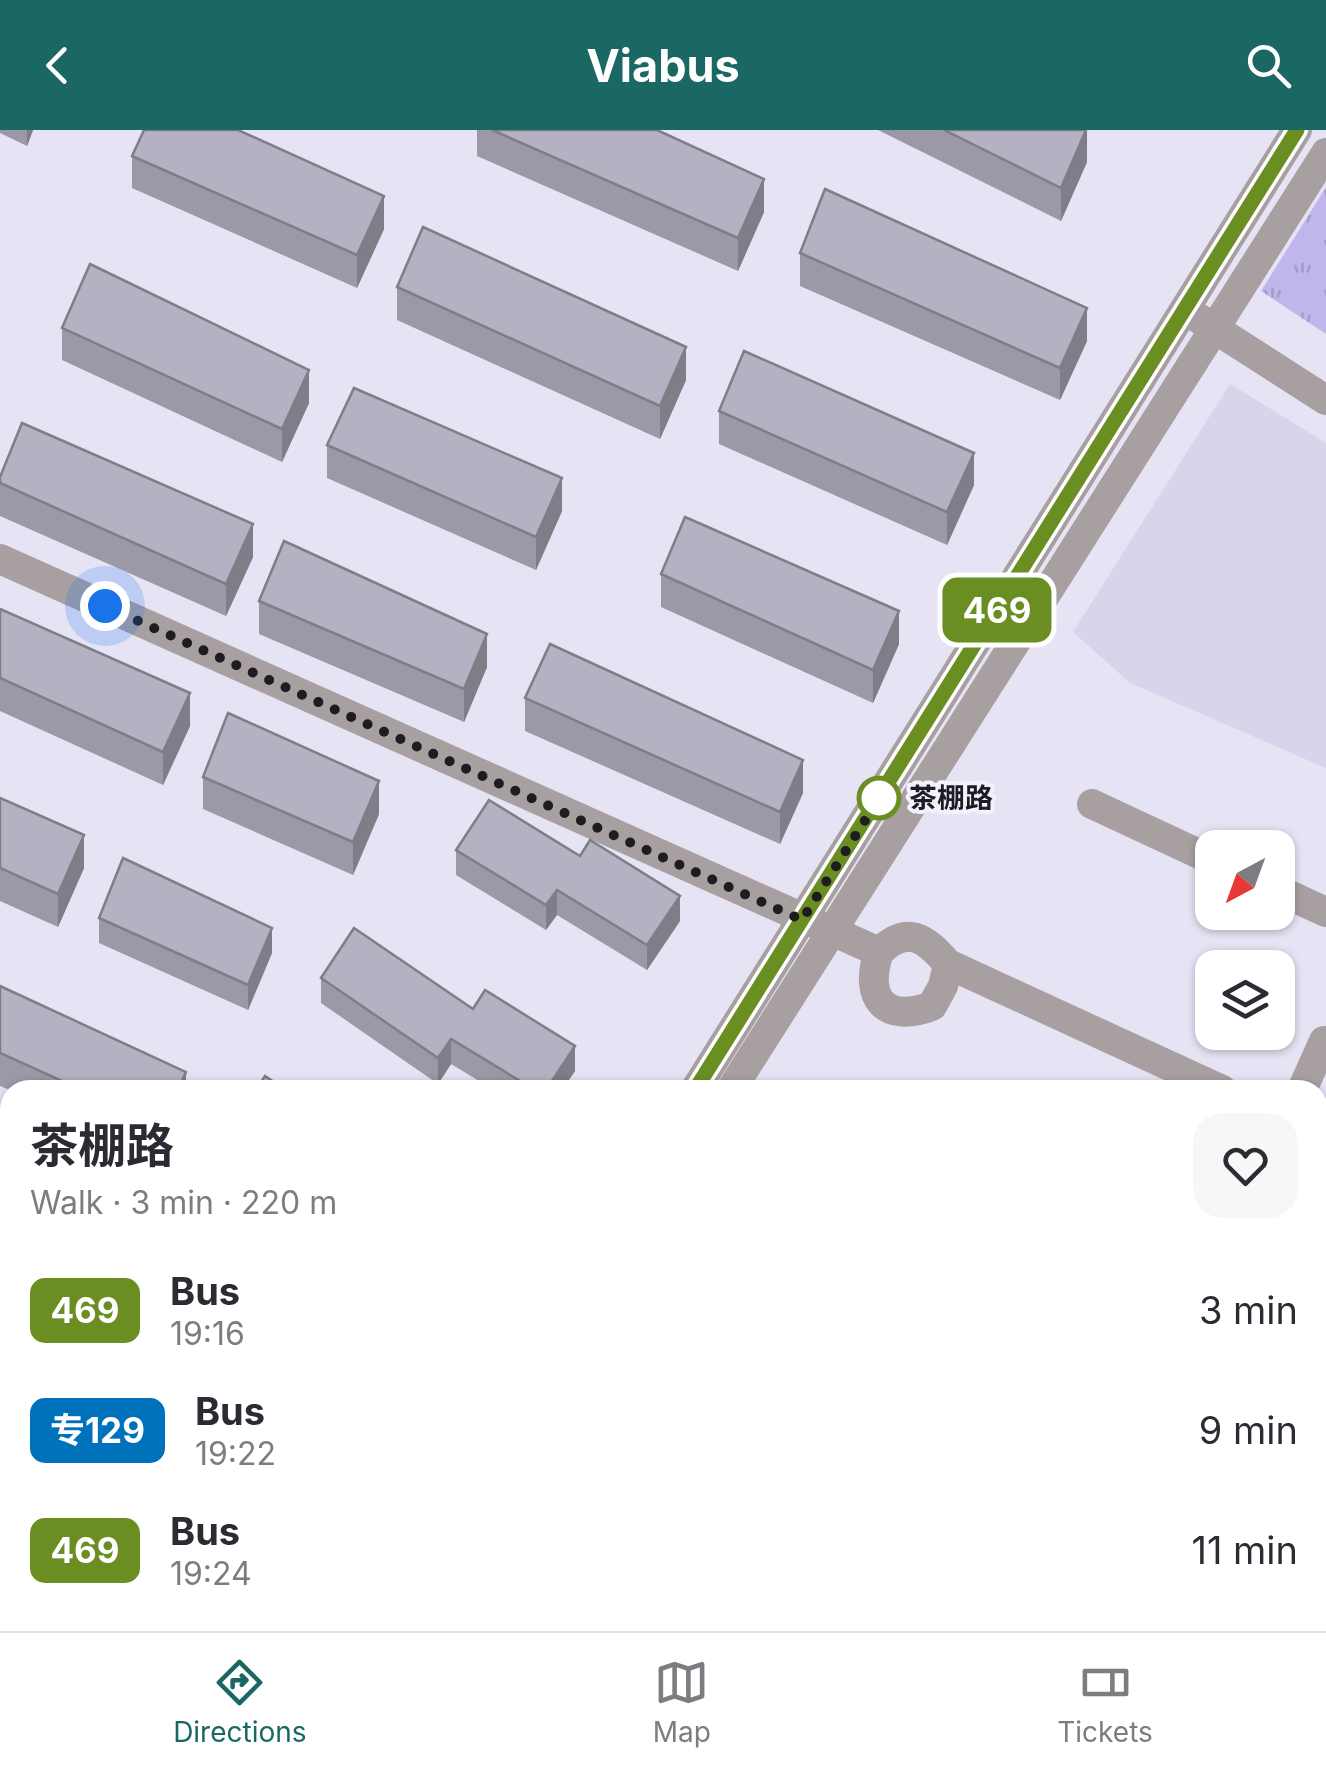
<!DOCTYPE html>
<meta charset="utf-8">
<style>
body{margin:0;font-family:Inter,"Noto Sans SC",sans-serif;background:#f7f7f7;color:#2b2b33;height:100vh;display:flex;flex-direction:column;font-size:38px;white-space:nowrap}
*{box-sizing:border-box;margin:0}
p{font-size:32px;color:#7c7c81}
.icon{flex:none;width:55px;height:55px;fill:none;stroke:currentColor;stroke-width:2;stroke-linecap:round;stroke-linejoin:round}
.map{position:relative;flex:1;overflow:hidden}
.sheet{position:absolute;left:0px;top:950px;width:1328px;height:552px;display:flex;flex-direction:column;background:#fff;border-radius:30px 30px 0 0;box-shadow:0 2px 8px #0004}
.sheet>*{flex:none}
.badge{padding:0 20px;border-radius:15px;font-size:35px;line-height:65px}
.needle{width:65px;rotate:221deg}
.buttons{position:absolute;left:1195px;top:700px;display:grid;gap:20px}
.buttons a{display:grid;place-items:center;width:100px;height:100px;border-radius:20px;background:#fff;box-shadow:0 2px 8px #0004;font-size:50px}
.you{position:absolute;width:50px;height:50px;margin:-25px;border:8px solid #fff;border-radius:50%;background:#1a73e8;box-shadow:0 0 0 15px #1a73e833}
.map>.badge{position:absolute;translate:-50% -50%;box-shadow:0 0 0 5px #fff}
.round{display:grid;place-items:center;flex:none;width:105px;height:105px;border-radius:30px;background:#f7f7f7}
.head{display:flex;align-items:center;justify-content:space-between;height:170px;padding:0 30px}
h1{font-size:48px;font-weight:700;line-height:75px}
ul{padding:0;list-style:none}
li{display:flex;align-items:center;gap:30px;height:120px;padding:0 30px}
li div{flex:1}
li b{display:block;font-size:38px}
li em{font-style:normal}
li .badge{min-width:110px;font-weight:700;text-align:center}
header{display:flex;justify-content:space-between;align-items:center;height:130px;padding:0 30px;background:#1b6763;color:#fff;font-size:45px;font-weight:700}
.tabs{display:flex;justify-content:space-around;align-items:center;height:140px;border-top:2px solid #e1e1e2;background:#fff;font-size:28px;color:#7c7c81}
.tabs a{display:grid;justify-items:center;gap:5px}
.tabs .active{color:#1b6763}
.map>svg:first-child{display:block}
.built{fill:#d8d4ec}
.park{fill:url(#park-tufts)}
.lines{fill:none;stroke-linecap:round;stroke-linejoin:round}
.minor{stroke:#a89fa0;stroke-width:30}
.wall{fill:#9b99a7}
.shaded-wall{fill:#7e7d88}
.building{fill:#b4b2c2;stroke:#7e7d88;stroke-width:2.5}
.line-casing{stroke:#fff;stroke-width:22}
.line{stroke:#6b8e23;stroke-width:15}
.walk{stroke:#1d1c22;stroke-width:10;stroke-dasharray:0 18}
.stop-dot{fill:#fff;stroke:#6b8e23;stroke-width:5}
.labels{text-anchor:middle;stroke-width:8;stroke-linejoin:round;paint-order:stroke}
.stop-label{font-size:28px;font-weight:bold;fill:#1d1c22;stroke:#f3f1fc;text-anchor:start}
</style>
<header><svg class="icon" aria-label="back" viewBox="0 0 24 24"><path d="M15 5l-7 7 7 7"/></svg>Viabus<svg class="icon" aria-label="search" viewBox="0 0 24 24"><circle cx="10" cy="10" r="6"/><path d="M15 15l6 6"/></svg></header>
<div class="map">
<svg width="1326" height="1501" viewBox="0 0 1326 1501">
<defs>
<pattern id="park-tufts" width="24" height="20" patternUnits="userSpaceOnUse" patternTransform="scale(2.5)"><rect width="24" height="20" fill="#c1b6ec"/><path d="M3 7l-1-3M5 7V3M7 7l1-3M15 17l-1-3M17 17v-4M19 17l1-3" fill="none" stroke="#a59cca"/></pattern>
</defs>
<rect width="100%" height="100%" fill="#e6e3f5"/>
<!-- built -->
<polygon class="built" points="1230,254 1326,313 1326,638 1130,553 1073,502"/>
<!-- park -->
<polygon class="park" points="1326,57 1326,204 1261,161"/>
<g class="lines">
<!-- minor -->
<g class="minor">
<polyline points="1198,188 1326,270"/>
<path d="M0 429 879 822C908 794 925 808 948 834L1222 960"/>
<polyline points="1092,674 1212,730"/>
<polyline points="1278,760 1326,782"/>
<path d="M879 822C863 868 885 894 932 876L943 856 948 834"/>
<polyline points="695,960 1297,0"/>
<polyline points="731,960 1326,23"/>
<polyline points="1302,960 1324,911"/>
<polyline points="1318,1205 1326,1209"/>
<polyline points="1318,1399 1326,1403"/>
<polyline points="711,1492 728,1501"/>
<polyline points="1096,1492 1113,1501"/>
<polyline points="354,1501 360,1492"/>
<polyline points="395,1501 400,1492"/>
<polyline points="519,1501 525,1492"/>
</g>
</g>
<!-- wall -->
<g class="wall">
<polygon points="0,0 33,0 27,16 0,3"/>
<polygon points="477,0 657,0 764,82 738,141 477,26"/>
<polygon points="878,0 1087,0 1087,32 1061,91"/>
<polygon points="132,26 384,99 357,158 132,58"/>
<polygon points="800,123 1087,211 1060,270 800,156"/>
<polygon points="397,157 686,250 660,309 397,190"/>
<polygon points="62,198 309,273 282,332 62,230"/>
<polygon points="719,281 974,355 947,415 719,314"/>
<polygon points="327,315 562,381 536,440 327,348"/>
<polygon points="0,347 253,427 226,486 0,386"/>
<polygon points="661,444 899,514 873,573 661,477"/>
<polygon points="259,471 487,537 464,592 259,504"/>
<polygon points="0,479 190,596 163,655 0,581"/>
<polygon points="525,568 803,663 780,714 525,601"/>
<polygon points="203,647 379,684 353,745 203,679"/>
<polygon points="0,668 84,738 58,797 0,771"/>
<polygon points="456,720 680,791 647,840 557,785 546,800 456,745"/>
<polygon points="99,788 272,823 248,880 99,813"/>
<polygon points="321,848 473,879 575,941 562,960 494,960 451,934 438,954 321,873"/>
<polygon points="0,856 186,960 10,960 0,956"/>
<polygon points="0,1034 10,1038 10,1142 0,1138"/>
<polygon points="0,1233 10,1237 10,1341 0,1336"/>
<polygon points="0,1412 10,1416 10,1492 177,1492 177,1501 0,1501"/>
</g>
<!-- shaded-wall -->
<g class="shaded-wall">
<polygon points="27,0 33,0 27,16"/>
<polygon points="1087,0 1087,32 1061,91 1061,58"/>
<polygon points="764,49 764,82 738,141 738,108"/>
<polygon points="384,66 384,99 357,158 357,125"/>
<polygon points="1087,178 1087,211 1060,270 1060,238"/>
<polygon points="686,217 686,250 660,309 660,276"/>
<polygon points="309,240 309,273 282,332 282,299"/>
<polygon points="974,323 974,355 947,415 947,382"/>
<polygon points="562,348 562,381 536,440 536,407"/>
<polygon points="253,394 253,427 226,486 226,454"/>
<polygon points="899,481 899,514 873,573 873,540"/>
<polygon points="487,504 487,537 464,592 464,559"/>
<polygon points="190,563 190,596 163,655 163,622"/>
<polygon points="803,630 803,663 780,714 780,682"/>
<polygon points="379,651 379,684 353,745 353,712"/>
<polygon points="84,705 84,738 58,797 58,764"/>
<polygon points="557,760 557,785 546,800 546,775"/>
<polygon points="680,766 680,791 647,840 647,815"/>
<polygon points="272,798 272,823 248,880 248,855"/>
<polygon points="451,909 451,934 438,954 438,928"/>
<polygon points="575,916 575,941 562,960 546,960"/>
<polygon points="186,942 186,960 178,960"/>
</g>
<!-- building -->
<g class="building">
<polygon points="144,0 238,0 384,66 357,125 132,26"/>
<polygon points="492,0 657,0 764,49 738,108"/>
<polygon points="944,0 1086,0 1061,58"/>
<polygon points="825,59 1087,178 1060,238 800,123"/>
<polygon points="423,97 686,217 660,276 397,157"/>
<polygon points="90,134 309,240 282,299 62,198"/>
<polygon points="744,221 974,323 947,382 719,281"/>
<polygon points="354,258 562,348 536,407 327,315"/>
<polygon points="22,293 253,394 226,454 0,353 0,347"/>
<polygon points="685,387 899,481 873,540 661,444"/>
<polygon points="284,411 487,504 464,559 259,471"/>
<polygon points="0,479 190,563 163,622 0,548"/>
<polygon points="550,514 803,630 780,682 525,568"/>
<polygon points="228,583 379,651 353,712 203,647"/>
<polygon points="0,668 84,705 58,764 0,738"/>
<polygon points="489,670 580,726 590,710 680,766 647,815 557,760 546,775 456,720"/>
<polygon points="123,728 272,798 248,855 99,788"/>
<polygon points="354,798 473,879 485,860 575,916 546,960 535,960 451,909 438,928 321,848"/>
<polygon points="0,856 186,942 178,960 82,960 0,923"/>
<polygon points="265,946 286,960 256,960"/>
<polygon points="0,1034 10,1038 10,1109 0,1105"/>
<polygon points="0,1233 10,1237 10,1308 0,1304"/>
<polygon points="0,1412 10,1416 10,1487 0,1483"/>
<polygon points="21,1492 176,1492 172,1501 40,1501"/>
</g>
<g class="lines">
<defs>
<polyline id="line" points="695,960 1297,0"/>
</defs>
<!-- line casing -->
<use href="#line" class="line-casing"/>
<!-- line -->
<use href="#line" class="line"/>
<!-- walk -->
<polyline class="walk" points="105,476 802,790 883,662 879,668"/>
</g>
<!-- markers -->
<circle class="stop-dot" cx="879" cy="668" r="20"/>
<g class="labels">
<!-- stop labels -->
<g class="stop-label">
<text x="909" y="678">茶棚路</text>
</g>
</g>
</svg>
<div class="buttons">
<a><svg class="needle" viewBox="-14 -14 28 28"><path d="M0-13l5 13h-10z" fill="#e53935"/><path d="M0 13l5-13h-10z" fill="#7c7c81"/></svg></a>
<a><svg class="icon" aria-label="layers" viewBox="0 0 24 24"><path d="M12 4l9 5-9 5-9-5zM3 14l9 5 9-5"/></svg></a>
</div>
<div class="you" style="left:105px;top:476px"></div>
<b class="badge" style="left:997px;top:480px;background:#6b8e23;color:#fff">469</b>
<section class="sheet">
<div class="head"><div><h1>茶棚路</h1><p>Walk · 3 min · 220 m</p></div><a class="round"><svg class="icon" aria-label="heart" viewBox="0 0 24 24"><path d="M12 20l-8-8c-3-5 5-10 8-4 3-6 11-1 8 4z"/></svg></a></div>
<ul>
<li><span class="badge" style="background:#6b8e23;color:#fff">469</span><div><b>Bus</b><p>19:16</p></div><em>3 min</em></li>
<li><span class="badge" style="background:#0072bc;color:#fff">专129</span><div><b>Bus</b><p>19:22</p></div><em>9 min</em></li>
<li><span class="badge" style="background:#6b8e23;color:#fff">469</span><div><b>Bus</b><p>19:24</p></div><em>11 min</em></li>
</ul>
</section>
</div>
<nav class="tabs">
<a class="active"><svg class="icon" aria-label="directions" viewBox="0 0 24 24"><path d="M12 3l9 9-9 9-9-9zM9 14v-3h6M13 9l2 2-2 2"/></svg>Directions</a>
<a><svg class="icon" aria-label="map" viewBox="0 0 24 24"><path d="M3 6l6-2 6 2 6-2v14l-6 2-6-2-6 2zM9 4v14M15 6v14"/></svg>Map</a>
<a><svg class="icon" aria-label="tickets" viewBox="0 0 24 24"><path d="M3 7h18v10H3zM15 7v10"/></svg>Tickets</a>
</nav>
